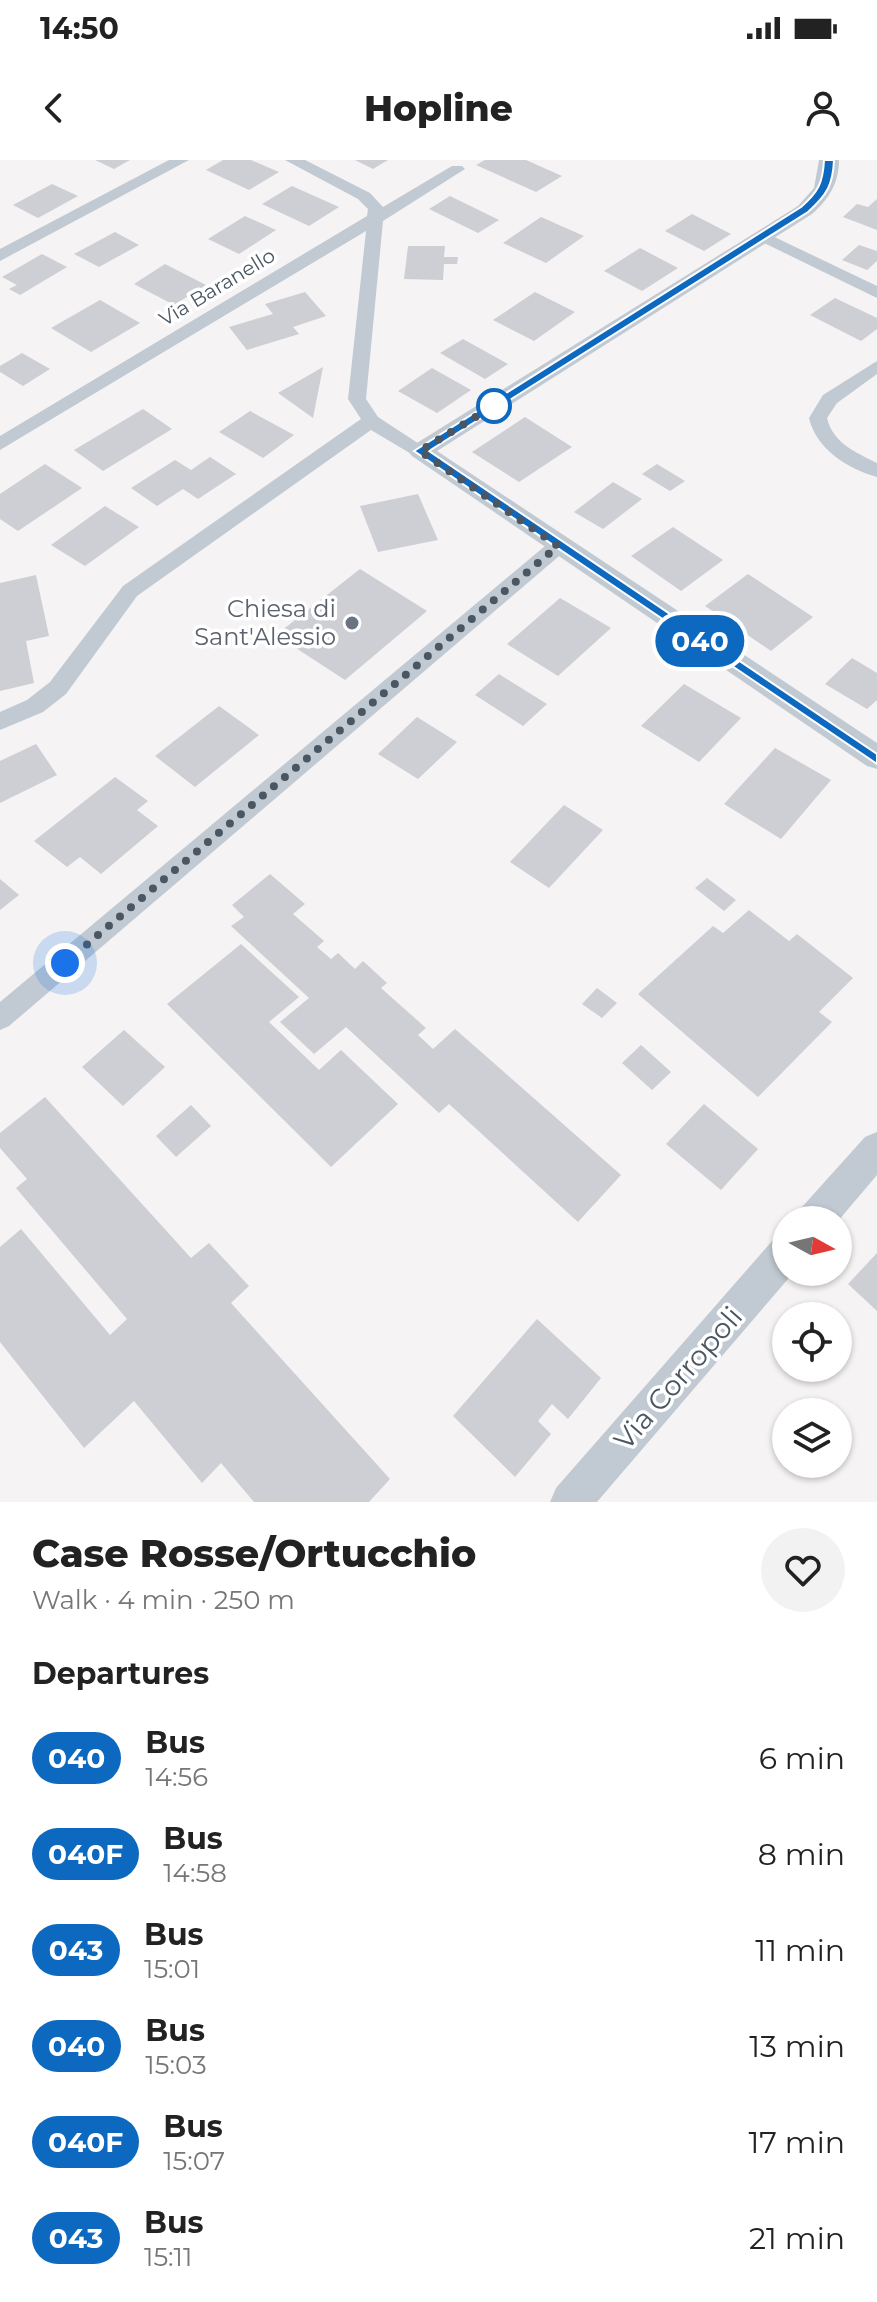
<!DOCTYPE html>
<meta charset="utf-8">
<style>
body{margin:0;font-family:Montserrat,sans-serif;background:#f2f2f2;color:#222;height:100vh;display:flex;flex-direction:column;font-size:30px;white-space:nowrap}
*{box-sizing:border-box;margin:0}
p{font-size:26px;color:#767676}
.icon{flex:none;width:44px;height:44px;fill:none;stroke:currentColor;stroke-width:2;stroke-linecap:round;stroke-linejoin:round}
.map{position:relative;height:1342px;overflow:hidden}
.drawer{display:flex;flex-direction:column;background:#fff;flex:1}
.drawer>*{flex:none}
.badge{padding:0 16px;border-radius:26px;font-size:28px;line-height:52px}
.needle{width:52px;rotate:98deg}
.tools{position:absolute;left:772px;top:1046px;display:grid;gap:16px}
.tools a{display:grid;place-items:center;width:80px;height:80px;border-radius:50%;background:#fff;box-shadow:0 2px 6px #0004;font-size:40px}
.you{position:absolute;width:40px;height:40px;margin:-20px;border:6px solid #fff;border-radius:50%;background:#1a73e8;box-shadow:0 0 0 12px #1a73e833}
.map>.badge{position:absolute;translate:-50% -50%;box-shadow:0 0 0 4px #fff}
h2{padding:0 32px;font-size:30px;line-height:72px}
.round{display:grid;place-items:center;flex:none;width:84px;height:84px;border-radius:42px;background:#f2f2f2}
.overview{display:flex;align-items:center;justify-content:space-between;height:136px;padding:0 32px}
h1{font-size:38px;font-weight:800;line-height:60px}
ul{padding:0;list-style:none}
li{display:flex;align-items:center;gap:24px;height:96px;padding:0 32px}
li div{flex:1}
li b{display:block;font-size:30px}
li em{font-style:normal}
li .badge{min-width:88px;font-weight:700;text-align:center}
.status{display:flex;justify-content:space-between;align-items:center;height:56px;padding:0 40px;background:#fff;direction:ltr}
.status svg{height:22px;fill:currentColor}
header{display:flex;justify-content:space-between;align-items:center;height:104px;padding:0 32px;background:#fff;font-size:36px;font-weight:800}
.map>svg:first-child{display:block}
.building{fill:#cdcfd5}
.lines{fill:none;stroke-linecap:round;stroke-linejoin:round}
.minor{fill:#c1cad2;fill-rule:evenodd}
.tertiary{fill:#c1cad2;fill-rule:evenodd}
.line{fill:#0c69bf;stroke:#fff;stroke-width:2}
.walk{stroke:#4a5661;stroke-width:8;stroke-dasharray:0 14.4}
.stop-dot{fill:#fff;stroke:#0c69bf;stroke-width:4}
.worship-dot{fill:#6b7280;stroke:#fff;stroke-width:3}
.labels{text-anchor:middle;stroke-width:7;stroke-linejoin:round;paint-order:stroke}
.far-street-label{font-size:20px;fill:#4a5661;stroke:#fff}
.worship-label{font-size:24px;fill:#5b616d;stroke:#fff;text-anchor:end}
.near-street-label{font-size:28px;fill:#4a5661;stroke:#fff}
</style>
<div class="status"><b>14:50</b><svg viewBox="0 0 49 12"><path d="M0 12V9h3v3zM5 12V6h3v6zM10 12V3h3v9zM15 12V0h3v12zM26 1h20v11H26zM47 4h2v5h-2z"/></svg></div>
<header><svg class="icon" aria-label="back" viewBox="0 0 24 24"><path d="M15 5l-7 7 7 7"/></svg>Hopline<svg class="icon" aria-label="person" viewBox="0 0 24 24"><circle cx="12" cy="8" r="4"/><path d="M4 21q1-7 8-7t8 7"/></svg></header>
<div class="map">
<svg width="877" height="1342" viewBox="0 0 877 1342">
<rect width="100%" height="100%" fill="#f5f3f3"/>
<!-- building -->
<g class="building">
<polygon points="95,0 130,0 114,9"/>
<polygon points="223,0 251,0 279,12 249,30 206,10"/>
<polygon points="355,0 388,0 373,9"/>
<polygon points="485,0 526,0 562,16 536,32 476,5"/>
<polygon points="52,24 78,36 38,58 13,45"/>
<polygon points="292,26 339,47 309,66 262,44"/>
<polygon points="450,36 499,60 478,73 429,49"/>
<polygon points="877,39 877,70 843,57 857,44 868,47"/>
<polygon points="692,54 731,74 704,91 665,71"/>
<polygon points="245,56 276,70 239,94 208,79"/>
<polygon points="541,57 584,76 546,103 503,83"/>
<polygon points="115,72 139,85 99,107 74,94"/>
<polygon points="859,85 877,91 877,101 867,110 842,100"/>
<polygon points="408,86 445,86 444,97 458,97 457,104 444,104 443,120 404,119"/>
<polygon points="640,88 678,108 642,131 604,111"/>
<polygon points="42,94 67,107 20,135 9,129 17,125 2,117"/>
<polygon points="165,104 206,125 174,145 134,124"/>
<polygon points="305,132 326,156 293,167 299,174 247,190 229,167 273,154 265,144"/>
<polygon points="535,132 575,152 534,181 493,160"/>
<polygon points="835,138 877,158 877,169 861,181 810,155"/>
<polygon points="100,140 140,163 91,192 51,168"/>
<polygon points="463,179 508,204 485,219 440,193"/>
<polygon points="22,193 50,209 23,226 0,212 0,206"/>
<polygon points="323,207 313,258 278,233"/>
<polygon points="432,208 471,230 437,253 398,231"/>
<polygon points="143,249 172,269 103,311 74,290"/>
<polygon points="250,251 294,275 263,298 219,272"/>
<polygon points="525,257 572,287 519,322 472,292"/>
<polygon points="210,297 236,314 198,339 183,329 157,346 131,328 175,300 191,310"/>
<polygon points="45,304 82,328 18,371 0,359 0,334"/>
<polygon points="657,304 685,321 670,331 642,314"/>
<polygon points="613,322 642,339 603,369 574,352"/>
<polygon points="418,334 438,380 378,392 360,346"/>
<polygon points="105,346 139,367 85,406 51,385"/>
<polygon points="673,367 723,400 681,431 631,396"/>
<polygon points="360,409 427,451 345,520 276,475"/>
<polygon points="748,414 813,457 771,491 705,446"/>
<polygon points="36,415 49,476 26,481 34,523 0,531 0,423"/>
<polygon points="560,438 611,468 558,516 507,484"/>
<polygon points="852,498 877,513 877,540 867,549 825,524"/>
<polygon points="499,514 547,544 523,566 475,535"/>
<polygon points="684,524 741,558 699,602 641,566"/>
<polygon points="219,546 259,575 195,627 155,596"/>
<polygon points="417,557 457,582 418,619 378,594"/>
<polygon points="36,584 57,615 0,643 0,601"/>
<polygon points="775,588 831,620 781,679 724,644"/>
<polygon points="115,617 148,641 137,650 158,666 101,714 80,697 67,707 34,681"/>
<polygon points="564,645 603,670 549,728 510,702"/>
<polygon points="270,714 305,744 293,754 324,781 317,787 331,799 338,793 355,809 363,801 387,823 381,828 426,868 418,875 433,889 455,869 621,1015 578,1062 449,944 439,953 346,867 314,894 280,862 309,838 231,766 244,757 232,745"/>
<polygon points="707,718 736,740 724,751 695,728"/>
<polygon points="0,719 19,735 0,750"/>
<polygon points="749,750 789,781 797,774 853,818 819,852 832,862 758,937 638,834 713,766 723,773"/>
<polygon points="241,784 299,837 269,862 319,910 341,890 398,944 331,1007 167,844"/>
<polygon points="597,828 617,843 602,858 582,844"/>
<polygon points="124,870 165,907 123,946 82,907"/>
<polygon points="641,885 671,912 652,930 622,903"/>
<polygon points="45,937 191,1098 209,1083 249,1126 231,1143 390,1319 369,1342 254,1342 221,1303 202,1323 134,1241 84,1288 0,1182 0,1087 21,1069 110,1175 127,1159 16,1028 27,1019 0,988 0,973"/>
<polygon points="704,944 758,989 721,1030 666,984"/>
<polygon points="191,945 211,966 176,997 156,976"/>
<polygon points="877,1093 877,1151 848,1124"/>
<polygon points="537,1159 601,1218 568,1259 552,1244 538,1261 551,1274 515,1317 453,1256"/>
</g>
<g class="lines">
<!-- minor -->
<g class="minor">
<polygon points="169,0 189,0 0,101 0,89"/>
<polygon points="285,0 305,0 370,33 383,47 452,6 462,6 465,9 383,61 366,239 378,257 430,291 420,297 413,295 371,270 137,436 66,534 43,552 0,570 0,552 27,540 50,522 123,426 361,259 348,239 366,71 0,290 0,276 367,56 368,49 358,39"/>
<polygon points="764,72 877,126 877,138 758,80 758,74"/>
<path d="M877 201V214L837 243 827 258C833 283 855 292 877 303V317C848 309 816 289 809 258L823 235Z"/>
<polygon points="558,379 568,386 565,391 9,866 0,870 0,842 551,381"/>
</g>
<!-- tertiary -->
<g class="tertiary">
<path d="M819 0H839C839 23 829 39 812 54L437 291 877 583V609L867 606 412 296 408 291 412 286 798 46 814 28Z"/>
<polygon points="877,972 877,1015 838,1061 797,1060 802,1047 865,977"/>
<polygon points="786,1075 786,1112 794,1112 597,1342 550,1342 556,1328 773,1080"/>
</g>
</g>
<!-- line -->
<path class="line" d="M824 0H834C833 25 827 35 808 52L429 291 877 594V604L414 291 801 47C818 32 823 23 824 0Z"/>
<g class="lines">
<!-- walk -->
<polyline class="walk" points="65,803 558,386 420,291 500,242 494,246"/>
</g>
<!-- markers -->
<circle class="stop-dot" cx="494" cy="246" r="16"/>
<circle class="worship-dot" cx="352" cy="463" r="8"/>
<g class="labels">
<!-- far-street labels -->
<g class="far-street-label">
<text transform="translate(217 127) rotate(-31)" y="7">Via Baranello</text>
</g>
<!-- worship labels -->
<g class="worship-label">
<text x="336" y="457">Chiesa di<tspan x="336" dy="28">Sant'Alessio</tspan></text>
</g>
<!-- near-street labels -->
<g class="near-street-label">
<text transform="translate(678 1218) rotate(-49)" y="10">Via Corropoli</text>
</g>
</g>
</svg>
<div class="tools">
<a><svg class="needle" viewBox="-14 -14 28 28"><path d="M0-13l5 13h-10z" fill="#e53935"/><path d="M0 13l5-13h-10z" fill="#767676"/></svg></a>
<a><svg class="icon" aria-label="locate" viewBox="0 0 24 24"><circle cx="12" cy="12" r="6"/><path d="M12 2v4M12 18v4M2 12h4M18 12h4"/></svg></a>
<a><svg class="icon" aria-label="layers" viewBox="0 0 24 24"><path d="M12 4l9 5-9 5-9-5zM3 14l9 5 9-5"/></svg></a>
</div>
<div class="you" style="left:65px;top:803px"></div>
<b class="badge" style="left:700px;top:481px;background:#0c69bf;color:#fff">040</b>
</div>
<section class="drawer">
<div class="overview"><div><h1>Case Rosse/Ortucchio</h1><p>Walk · 4 min · 250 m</p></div><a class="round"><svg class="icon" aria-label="heart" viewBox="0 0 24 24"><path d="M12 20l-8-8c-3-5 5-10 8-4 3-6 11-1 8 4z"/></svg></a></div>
<h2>Departures</h2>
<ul>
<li><span class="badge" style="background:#0c69bf;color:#fff">040</span><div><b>Bus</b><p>14:56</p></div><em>6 min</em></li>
<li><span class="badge" style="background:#0c69bf;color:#fff">040F</span><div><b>Bus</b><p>14:58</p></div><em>8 min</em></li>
<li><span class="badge" style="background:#0c69bf;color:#fff">043</span><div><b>Bus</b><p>15:01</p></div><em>11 min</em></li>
<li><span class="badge" style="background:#0c69bf;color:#fff">040</span><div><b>Bus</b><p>15:03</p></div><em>13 min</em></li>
<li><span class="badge" style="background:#0c69bf;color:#fff">040F</span><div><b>Bus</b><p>15:07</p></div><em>17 min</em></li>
<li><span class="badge" style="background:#0c69bf;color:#fff">043</span><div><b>Bus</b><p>15:11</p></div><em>21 min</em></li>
</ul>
</section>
